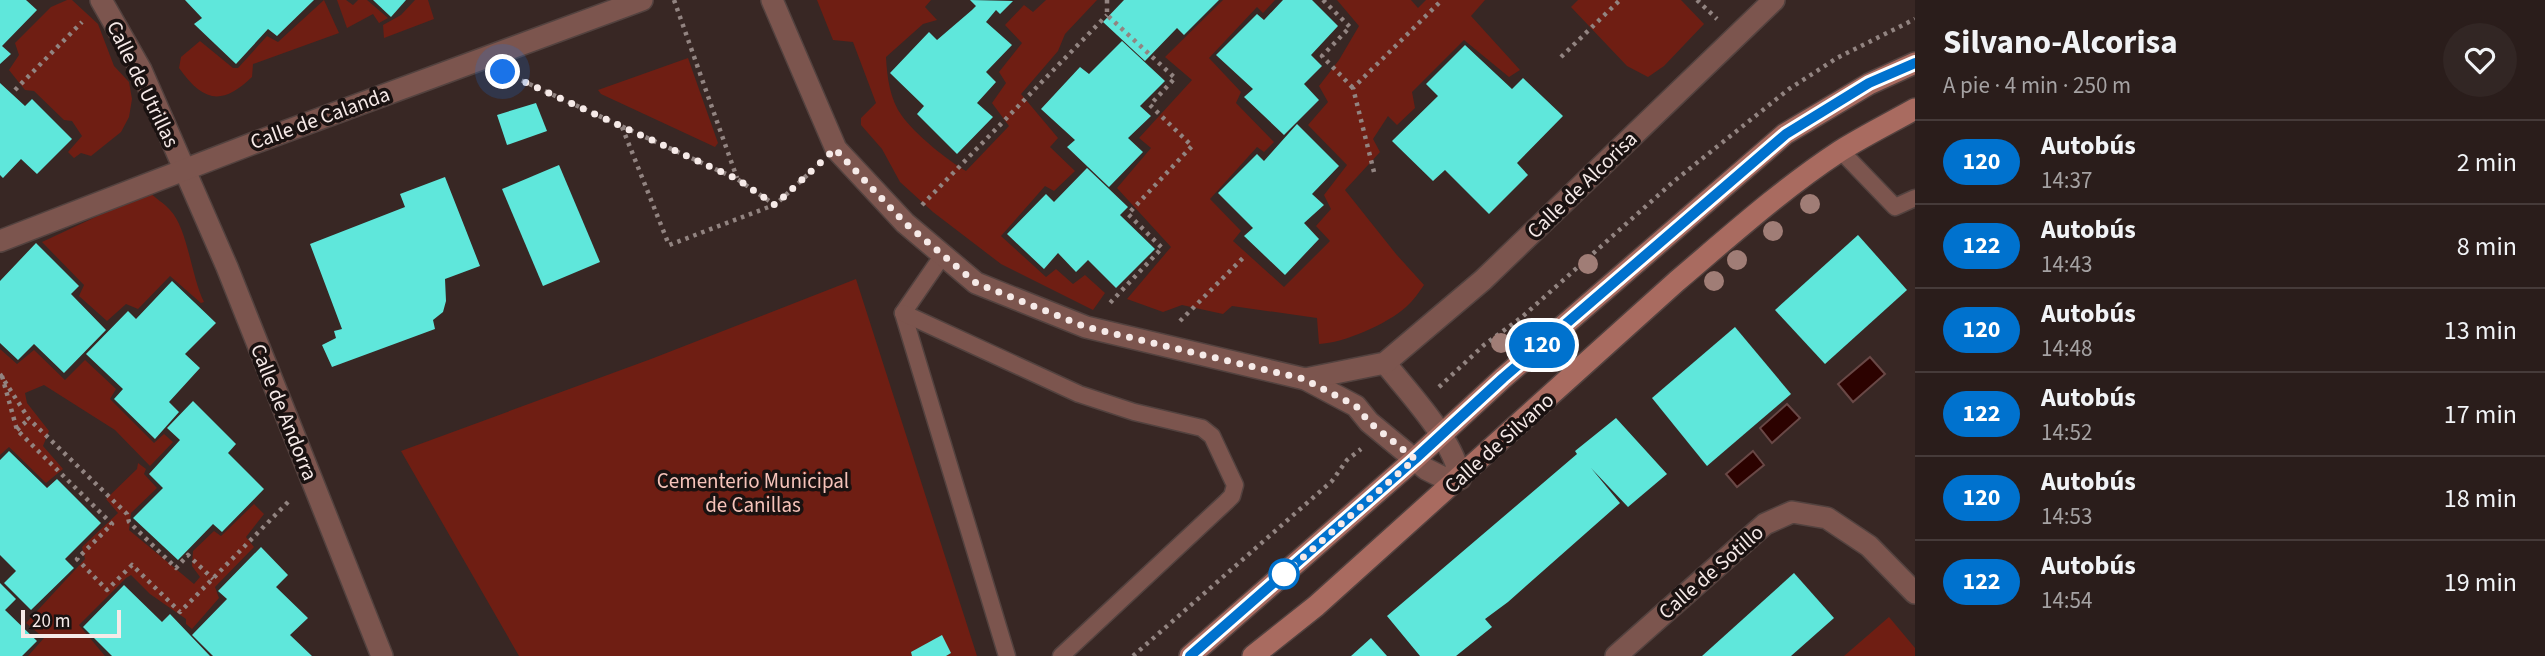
<!DOCTYPE html>
<html lang="es">
<meta charset="utf-8">
<style>
body{margin:0;font-family:"Source Sans 3",sans-serif;background:#322624;color:#f1f3f6;height:100vh;display:flex;flex-direction:column;font-size:26px;white-space:nowrap}
*{box-sizing:border-box;margin:0}
p{font-size:23px;color:#a5a2a3}
.icon{flex:none;width:38px;height:38px;fill:none;stroke:currentColor;stroke-width:2;stroke-linecap:round;stroke-linejoin:round}
.map{position:relative;flex:1;overflow:hidden}
.sheet{display:flex;flex-direction:column;background:#2a1d1b;width:630px}
.sheet>*{flex:none}
.badge{padding:0 14px;border-radius:23px;font-size:24px;line-height:46px}
.scale{position:absolute;left:21px;bottom:18px;width:100px;box-sizing:border-box;padding-left:7px;border:4px solid #f6eae8;border-top:0;font-size:19px;line-height:24px;white-space:nowrap;color:#f6eae8;-webkit-text-stroke:5px #1a1211;paint-order:stroke}
.you{position:absolute;width:35px;height:35px;margin:-18px;border:5px solid #fff;border-radius:50%;background:#1a73e8;box-shadow:0 0 0 10px #1a73e833}
.map>.badge{position:absolute;translate:-50% -50%;box-shadow:0 0 0 4px #fff}
.round{display:grid;place-items:center;flex:none;width:74px;height:74px;border-radius:37px;background:#322624}
.overview{display:flex;align-items:center;justify-content:space-between;height:119px;padding:0 28px}
h1{font-size:33px;font-weight:700;line-height:52px}
ul{padding:0;list-style:none}
li{display:flex;align-items:center;gap:21px;height:84px;padding:0 28px;border-top:2px solid #463b3a}
li div{flex:1}
li b{display:block;font-size:26px}
li em{font-style:normal}
li .badge{min-width:77px;font-weight:700;text-align:center}
main{display:flex;flex:1;min-height:0}
.map>svg:first-child{display:block}
.green{fill:#6f1e13}
.water{fill:#2c0200;stroke:#694846;stroke-width:2}
.building{fill:#5fe7db}
.lines{fill:none;stroke-linecap:round;stroke-linejoin:round}
.lane-casing{stroke:#53423f;stroke-width:19}
.street-casing{stroke:#53423f;stroke-width:24}
.secondary-casing{stroke:#53423f;stroke-width:24}
.path{stroke:#928481;stroke-width:4.5;stroke-dasharray:3.5 5;stroke-linecap:butt}
.lane{stroke:#7c554e;stroke-width:16}
.street{stroke:#7c554e;stroke-width:21}
.secondary{stroke:#a96b60;stroke-width:21}
.tree{fill:#a07d76}
.line-casing{stroke:#fff;stroke-width:16}
.line{stroke:#0072ce;stroke-width:10}
.walk{stroke:#f6eae8;stroke-width:7;stroke-dasharray:0 12.6}
.stop-dot{fill:#fff;stroke:#0072ce;stroke-width:3.5}
.labels{text-anchor:middle;stroke-width:7;stroke-linejoin:round;paint-order:stroke}
.street-label{font-size:21px;fill:#f6eae8;stroke:#1a1211}
.park-label{font-size:21px;fill:#f6c3ba;stroke:#1a1211}
</style>
<main>
<div class="map">
<svg width="1915" height="656" viewBox="0 0 1915 656">
<rect width="100%" height="100%" fill="#382724"/>
<!-- green -->
<g class="green">
<polygon points="67,0 72,0 98,24 114,66 129,82 132,99 129,117 121,132 91,156 81,153 74,158 68,152 82,136 72,121 64,120 34,91 25,90 9,70 19,55 15,43 51,7"/>
<path d="M324 0 339 33 253 64 252 77C222 106 203 102 179 68L181 57 200 41 233 68H238L267 36 278 42Z"/>
<polygon points="337,0 346,0 353,5 358,0 367,0 388,18 379,23 373,14 347,28"/>
<polygon points="415,0 428,0 434,19 384,38 383,25 401,15"/>
<path d="M817 0H931L925 7 937 20 923 24 886 57C887 77 890 100 902 116 915 134 947 160 966 171L1009 126 992 103 1006 83 999 72 1022 43 1005 25 1024 5 1033 12 1046 0H1097L1065 34 1058 51 1021 94 1058 138 1050 147 1075 171 1054 191 1045 186 1001 236 1046 277 1056 269 1073 284 1085 275 1105 293 1093 310 1001 264 933 212 900 182 882 149 861 125V118L876 103 853 42 833 40Z"/>
<path d="M1223 0H1275L1263 13 1257 7 1209 58 1241 92 1236 103 1274 142 1264 152 1257 147 1210 199 1241 231 1233 241 1284 287 1330 241 1316 226 1331 209 1324 195 1347 165 1308 125 1328 102 1319 86 1339 60 1359 26 1337 0H1411L1418 8 1426 0H1485L1471 16 1520 70 1509 77 1464 40 1412 92 1415 108 1397 125 1388 116 1373 139 1380 152 1345 190 1396 254 1424 285C1419 292 1413 301 1406 307 1387 324 1344 343 1319 344L1317 318 1232 306 1223 314 1182 305 1163 312 1127 299 1171 247 1117 188 1151 148 1139 138 1192 80 1165 57Z"/>
<polygon points="1578,0 1681,0 1704,24 1664,66 1648,77 1627,66 1571,7"/>
<polygon points="688,58 718,143 715,147 601,94 598,90"/>
<path d="M149 192C155 198 164 203 170 210 188 229 191 276 204 302L201 303 170 276 138 309 126 304 107 321 79 296 84 285 42 242Z"/>
<polygon points="856,279 977,656 519,656 401,451 651,359"/>
<polygon points="0,349 17,364 34,350 65,380 85,360 116,389 110,399 154,443 164,434 173,442 150,466 115,430 44,385 25,393 27,403 49,431 43,446 63,469 46,483 9,447 0,455"/>
<polygon points="138,463 146,469 144,474 157,488 131,513 129,530 194,584 200,577 192,566 193,551 214,531 221,536 254,504 264,514 246,537 254,547 215,587 219,598 192,629 186,624 186,619 150,594 131,575 126,578 79,625 105,656 28,656 44,638 26,623 85,559 82,547 118,513 106,499 137,469"/>
<polygon points="1889,617 1915,648 1915,656 1844,656"/>
</g>
<!-- water -->
<g class="water">
<polygon points="1870,357 1885,374 1853,402 1838,384"/>
<polygon points="1787,404 1800,418 1772,443 1760,428"/>
<polygon points="1753,451 1764,465 1737,487 1726,474"/>
</g>
<!-- building -->
<g class="building">
<polygon points="0,0 26,0 37,10 2,46 11,54 0,64"/>
<polygon points="185,0 314,0 277,36 268,29 236,64 194,24 202,18"/>
<polygon points="373,0 406,0 391,17"/>
<polygon points="970,0 1013,1 1000,14 996,10 986,22 1012,45 986,72 996,82 977,103 993,117 957,154 917,114 924,106 890,73 929,32 937,40 972,10 976,6"/>
<polygon points="1124,0 1219,0 1184,35 1177,28 1145,61 1103,22"/>
<polygon points="1283,0 1312,0 1338,26 1311,55 1322,66 1304,84 1319,100 1284,135 1244,97 1253,89 1216,55 1257,14 1264,20"/>
<polygon points="1122,41 1165,81 1140,106 1151,116 1128,138 1143,152 1109,187 1067,147 1075,140 1041,109 1080,67 1089,74"/>
<polygon points="1465,45 1512,89 1523,78 1563,116 1517,163 1528,175 1489,214 1445,170 1433,181 1392,141 1438,96 1426,84"/>
<polygon points="0,83 25,106 32,99 72,139 37,174 21,159 3,178 0,175"/>
<polygon points="536,103 547,131 507,145 497,115"/>
<polygon points="1297,124 1339,166 1312,194 1324,205 1304,223 1319,239 1285,275 1244,236 1253,228 1218,193 1257,154 1264,161"/>
<polygon points="559,165 600,262 543,286 502,189"/>
<polygon points="1087,168 1128,207 1120,215 1155,249 1116,288 1088,260 1076,272 1058,253 1044,269 1007,234 1046,194 1054,202"/>
<polygon points="445,177 480,266 445,279 446,301 443,312 433,320 435,329 332,367 322,345 336,338 334,331 342,329 310,244 405,207 400,194"/>
<polygon points="1858,235 1907,290 1825,364 1775,310"/>
<polygon points="36,243 79,286 71,294 106,330 64,373 34,344 18,360 0,343 0,281"/>
<polygon points="172,281 216,323 185,354 200,368 169,402 179,412 155,439 114,399 123,389 86,354 128,311 136,319"/>
<polygon points="1735,327 1791,394 1707,466 1652,398"/>
<polygon points="193,401 236,444 228,453 264,489 222,532 213,524 178,560 133,518 163,488 149,474 180,440 167,428"/>
<polygon points="1616,418 1667,474 1628,507 1591,468 1620,503 1508,602 1485,619 1492,627 1456,656 1420,656 1387,616 1577,454 1575,451"/>
<polygon points="9,451 47,488 57,479 101,523 65,559 74,568 31,610 4,583 16,571 0,555 0,460"/>
<polygon points="261,547 288,575 276,587 308,618 290,635 312,656 213,656 192,635 227,599 218,591"/>
<polygon points="1794,573 1834,618 1791,656 1702,656"/>
<polygon points="0,583 16,599 5,610 37,641 22,656 0,656"/>
<polygon points="124,585 162,622 170,614 210,656 112,656 83,627"/>
<polygon points="942,635 951,653 946,656 912,656 911,652"/>
<polygon points="1371,638 1387,656 1351,656"/>
</g>
<g class="lines">
<defs>
<g id="lane">
<polyline points="1841,151 1895,207 1915,198"/>
<polyline points="943,255 903,313 1007,656"/>
<polyline points="903,313 1079,394 1134,412 1202,428 1212,436 1235,485 1232,496 1226,502 1061,656"/>
</g>
<g id="street">
<polyline points="101,0 141,70 227,267 382,656"/>
<path d="M772 0 836 149 905 223 976 283 1086 327 1305 379 1356 406 1369 422 1426 469 1442 477 1460 479C1455 441 1409 393 1385 363"/>
<polyline points="0,241 254,143 642,0"/>
<polyline points="1305,379 1385,363 1483,280 1774,0"/>
<polyline points="1616,656 1765,524 1792,512 1827,518 1869,546 1915,593"/>
</g>
<g id="secondary">
<polyline points="1190,656 1415,459 1503,378 1785,134 1869,84 1915,63"/>
<path d="M1253 656 1316 606 1677 281C1730 236 1782 189 1840 151 1864 136 1890 123 1915 109"/>
</g>
</defs>
<!-- lane casing -->
<use href="#lane" class="lane-casing"/>
<!-- street casing -->
<use href="#street" class="street-casing"/>
<!-- secondary casing -->
<use href="#secondary" class="secondary-casing"/>
<!-- path -->
<g class="path">
<polyline points="674,0 737,178"/>
<polyline points="1107,0 1107,15 1175,78 1150,105 1192,146 1128,214 1162,248 1108,305"/>
<polyline points="1323,0 1350,27 1322,56 1353,88"/>
<polyline points="1697,0 1717,19"/>
<polyline points="1561,57 1620,0"/>
<polyline points="514,77 737,179 775,205 817,166"/>
<polyline points="15,90 82,22"/>
<polyline points="622,127 669,245 774,205"/>
<polyline points="1374,172 1353,88 1442,0"/>
<polyline points="922,205 1107,15"/>
<polyline points="1180,321 1246,255"/>
<polyline points="0,374 29,419 127,514 129,522 176,568 188,555 213,579"/>
<polyline points="2,376 17,430 112,524 77,559 107,590 132,565 180,612 291,499"/>
<polyline points="1439,387 1484,345 1522,317 1673,182 1789,89 1837,58 1915,19"/>
<polyline points="17,430 29,419"/>
<polyline points="1133,656 1332,481 1347,460 1361,449"/>
</g>
<!-- lane -->
<use href="#lane" class="lane"/>
<!-- street -->
<use href="#street" class="street"/>
<!-- secondary -->
<use href="#secondary" class="secondary"/>
</g>
<!-- trees -->
<g class="tree">
<circle cx="1810" cy="204" r="10"/>
<circle cx="1773" cy="231" r="10"/>
<circle cx="1737" cy="260" r="10"/>
<circle cx="1588" cy="264" r="10"/>
<circle cx="1714" cy="281" r="10"/>
<circle cx="1501" cy="343" r="10"/>
</g>
<g class="lines">
<defs>
<polyline id="line" points="1190,656 1415,459 1503,378 1786,134 1869,83 1915,63"/>
</defs>
<!-- line casing -->
<use href="#line" class="line-casing"/>
<!-- line -->
<use href="#line" class="line"/>
<!-- walk -->
<polyline class="walk" points="503,72 737,179 775,205 835,149 905,223 976,283 1086,327 1304,379 1356,406 1369,422 1415,459 1283,575 1284,574"/>
</g>
<!-- markers -->
<circle class="stop-dot" cx="1284" cy="574" r="14"/>
<g class="labels">
<!-- street labels -->
<g class="street-label">
<text transform="translate(143 84) rotate(64)" y="7">Calle de Utrillas</text>
<text transform="translate(320 118) rotate(-20)" y="7">Calle de Calanda</text>
<text transform="translate(1582 185) rotate(-44)" y="7">Calle de Alcorisa</text>
<text transform="translate(284 412) rotate(68)" y="7">Calle de Andorra</text>
<text transform="translate(1499 443) rotate(-42)" y="7">Calle de Silvano</text>
<text transform="translate(1711 572) rotate(-41)" y="7">Calle de Sotillo</text>
</g>
<!-- park labels -->
<g class="park-label">
<text x="753" y="488">Cementerio Municipal<tspan x="753" dy="24">de Canillas</tspan></text>
</g>
</g>
</svg>
<div class="scale">20 m</div>
<div class="you" style="left:503px;top:72px"></div>
<b class="badge" style="left:1542px;top:345px;background:#0072ce;color:#fff">120</b>
</div>
<section class="sheet">
<div class="overview"><div><h1>Silvano-Alcorisa</h1><p>A pie · 4 min · 250 m</p></div><a class="round"><svg class="icon" aria-label="heart" viewBox="0 0 24 24"><path d="M12 20l-8-8c-3-5 5-10 8-4 3-6 11-1 8 4z"/></svg></a></div>
<ul>
<li><span class="badge" style="background:#0072ce;color:#fff">120</span><div><b>Autobús</b><p>14:37</p></div><em>2 min</em></li>
<li><span class="badge" style="background:#0072ce;color:#fff">122</span><div><b>Autobús</b><p>14:43</p></div><em>8 min</em></li>
<li><span class="badge" style="background:#0072ce;color:#fff">120</span><div><b>Autobús</b><p>14:48</p></div><em>13 min</em></li>
<li><span class="badge" style="background:#0072ce;color:#fff">122</span><div><b>Autobús</b><p>14:52</p></div><em>17 min</em></li>
<li><span class="badge" style="background:#0072ce;color:#fff">120</span><div><b>Autobús</b><p>14:53</p></div><em>18 min</em></li>
<li><span class="badge" style="background:#0072ce;color:#fff">122</span><div><b>Autobús</b><p>14:54</p></div><em>19 min</em></li>
</ul>
</section>
</main>
